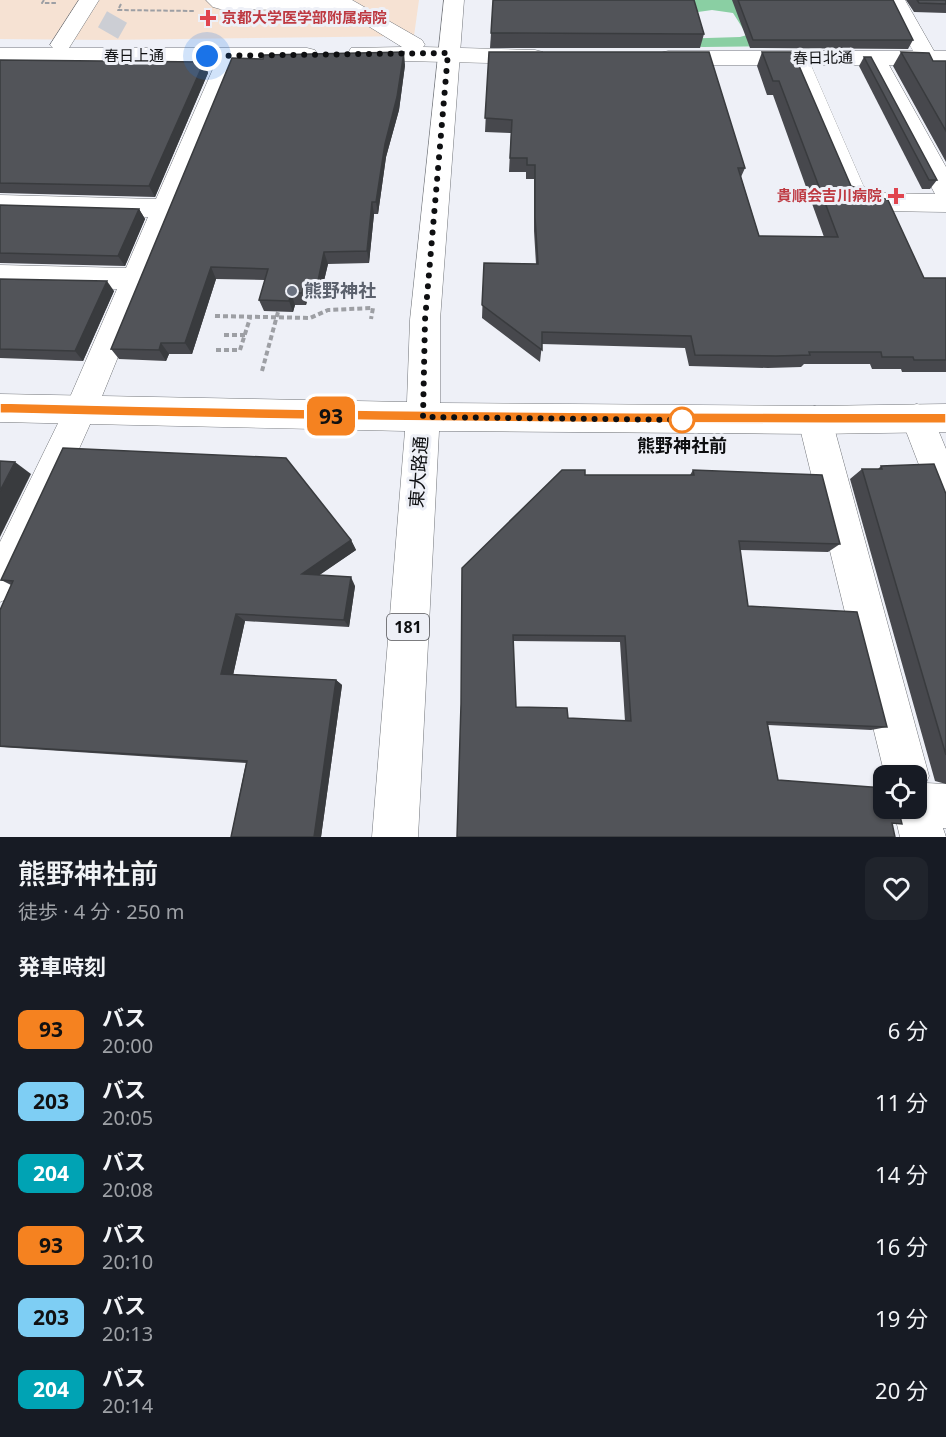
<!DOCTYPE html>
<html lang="ja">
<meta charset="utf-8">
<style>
body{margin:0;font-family:"Noto Sans","Noto Sans JP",sans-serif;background:#20242c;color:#f1f3f6;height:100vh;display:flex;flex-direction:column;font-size:22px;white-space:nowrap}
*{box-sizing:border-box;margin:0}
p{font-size:20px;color:#9ea1a6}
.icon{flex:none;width:33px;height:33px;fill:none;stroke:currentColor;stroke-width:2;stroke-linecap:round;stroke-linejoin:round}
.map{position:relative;height:837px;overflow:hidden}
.drawer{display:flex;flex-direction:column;background:#171b24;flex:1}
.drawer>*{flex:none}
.badge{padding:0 12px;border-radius:9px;font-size:21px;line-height:39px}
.fabs{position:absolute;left:873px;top:765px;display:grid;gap:12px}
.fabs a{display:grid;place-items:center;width:54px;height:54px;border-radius:12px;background:#171b24;box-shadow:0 2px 4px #0004;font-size:30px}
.you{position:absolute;width:30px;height:30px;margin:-15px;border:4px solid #fff;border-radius:50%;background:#1a73e8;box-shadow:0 0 0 9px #1a73e833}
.map>.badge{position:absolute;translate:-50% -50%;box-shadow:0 0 0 3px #fff}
h2{padding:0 18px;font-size:22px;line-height:54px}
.round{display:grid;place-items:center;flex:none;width:63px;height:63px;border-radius:12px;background:#20242c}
.headline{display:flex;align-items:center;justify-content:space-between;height:102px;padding:0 18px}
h1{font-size:28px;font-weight:600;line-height:45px}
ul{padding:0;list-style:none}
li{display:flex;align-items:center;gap:18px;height:72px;padding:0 18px}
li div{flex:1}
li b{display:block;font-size:22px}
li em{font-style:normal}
li .badge{min-width:66px;font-weight:700;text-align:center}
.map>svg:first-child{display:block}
.medical{fill:#f6e2d3}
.forest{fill:#8acfa3}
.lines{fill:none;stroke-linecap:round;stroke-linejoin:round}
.minor-tunnel{stroke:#ccced4;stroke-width:23;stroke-dasharray:23 11;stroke-linecap:butt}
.minor-casing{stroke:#72757a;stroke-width:1}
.major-casing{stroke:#72757a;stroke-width:1}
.path-far1{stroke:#9d9fa4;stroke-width:2;stroke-dasharray:4.5 2;stroke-linecap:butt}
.path{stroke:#9d9fa4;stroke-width:4;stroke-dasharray:5 3;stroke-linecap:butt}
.minor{fill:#fff;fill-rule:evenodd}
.major{fill:#fff;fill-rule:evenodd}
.wall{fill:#47484d;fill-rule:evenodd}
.shaded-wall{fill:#393b3e}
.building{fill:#525459;stroke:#393b3e;stroke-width:1.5;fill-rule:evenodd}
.line{fill:#f58220;stroke:#fff;stroke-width:1.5}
.walk{stroke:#0e0f11;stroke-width:6;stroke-dasharray:0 10.8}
.health-dot{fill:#e0444e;stroke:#eef0f7;stroke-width:2}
.worship-dot{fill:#6b7280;stroke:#eef0f7;stroke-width:2}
.stop-dot{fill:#fff;stroke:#f58220;stroke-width:3}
.labels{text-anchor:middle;stroke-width:6;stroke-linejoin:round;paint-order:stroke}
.far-health-label{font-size:15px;font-weight:bold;fill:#be3a42;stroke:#eef0f7;text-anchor:start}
.far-street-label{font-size:15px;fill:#0e0f11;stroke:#eef0f7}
.shield{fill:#eef0f7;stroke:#515256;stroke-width:1.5}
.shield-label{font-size:16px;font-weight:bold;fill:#0e0f11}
.worship-label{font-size:18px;font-weight:bold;fill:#5b616d;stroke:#eef0f7;text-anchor:start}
.stop-label{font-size:18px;font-weight:bold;fill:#0e0f11;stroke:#eef0f7}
.street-label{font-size:18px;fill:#0e0f11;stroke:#eef0f7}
</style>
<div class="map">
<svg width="946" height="837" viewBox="0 0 946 837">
<rect width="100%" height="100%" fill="#eef0f7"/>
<!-- medical -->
<polygon class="medical" points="0,0 419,0 414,36 104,40 0,39"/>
<!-- forest -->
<polygon class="forest" points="684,0 762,0 775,46 703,47 675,45 651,48 643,40 740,37 747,35 733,13 712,10 691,13"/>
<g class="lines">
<!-- minor-tunnel -->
<polyline class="minor-tunnel" points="108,33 117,17"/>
<defs>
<g id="minor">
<polygon points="79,0 99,0 69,48 307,48 315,50 318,55 315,60 307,62 238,62 96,411 13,596 0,602 0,542 64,411 117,289 0,287 0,265 126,268 148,217 0,213 0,195 156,199 216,62 0,62 0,48 53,48 50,45"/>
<polygon points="206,0 352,0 422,40 425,45 423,47 535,50 543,52 546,57 543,62 535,64 359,60 351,58 348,53 351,48 402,47 344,11 220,9 213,7"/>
<path d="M885 0H905L934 51H946V65H889L946 167V212L879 211 845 199 789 65H668L660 63 657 58 660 53 668 51H913ZM811 65H867L935 194 881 193 864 187Z"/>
<polygon points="917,404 929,408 946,449 946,509 934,504 901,418 905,408"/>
<polygon points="815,406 827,410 832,420 929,776 926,783 946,784 946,828 943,828 946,837 900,837 893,808 916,808 916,776 885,776 798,420 803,410"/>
</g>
<polygon id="major" points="444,0 464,0 440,320 440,403 815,406 946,404 946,432 815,434 439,431 418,837 372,837 405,431 0,422 0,394 407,402 410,320"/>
</defs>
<!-- minor casing -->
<use href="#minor" class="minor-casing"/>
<!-- major casing -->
<use href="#major" class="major-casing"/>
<!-- path-far1 -->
<g class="path-far1">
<polyline points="44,0 42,3 56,3"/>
<polyline points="121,4 118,10 194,11"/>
</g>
<!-- path -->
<g class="path">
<polyline points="215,316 310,318 328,310 373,308 371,319"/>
<polyline points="224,335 245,335"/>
<polyline points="216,350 240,350 250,318"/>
<polyline points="262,371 278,312"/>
</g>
<!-- minor -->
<use href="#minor" class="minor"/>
<!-- major -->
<use href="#major" class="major"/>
</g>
<!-- wall -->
<g class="wall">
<polygon points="732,0 893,0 913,40 908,49 750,48"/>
<polygon points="906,0 946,0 946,13 914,12"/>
<polygon points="491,33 704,34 700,48 490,48"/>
<polygon points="489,52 745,168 741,177 759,236 824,237 773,95 767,95 757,66 762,52 851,186 924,278 946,278 946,372 902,372 901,369 872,369 870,364 804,364 801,367 768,368 689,366 685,348 542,344 540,362 482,318 484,263 536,264 534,231 534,179 526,179 526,172 509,172 511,133 485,132"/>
<polygon points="901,52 933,61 946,61 946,162 893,66"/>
<polygon points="864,57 937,180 930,189 922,189 859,66"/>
<polygon points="0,60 204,62 208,73 155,197 0,193"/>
<polygon points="405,65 399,110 386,157 378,214 374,214 369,263 328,264 321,293 309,293 306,305 295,305 293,312 264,311 259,300 265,280 216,279 192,354 169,354 166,361 119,359 111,349"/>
<polygon points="0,205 139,209 145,219 125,266 0,263"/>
<polygon points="0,279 114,291 83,361 0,358"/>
<polygon points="881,466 946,494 946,784 935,781 850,479 862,469 878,469"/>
<path d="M693 470 840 544 828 552 740 550 748 606 887 727 871 730 768 725 778 780 902 824 892 823 461 704 585 475H690ZM513 641 620 642 625 721 568 718 516 707Z"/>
<polygon points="351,540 356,550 319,575 355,586 349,627 245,621 233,675 336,680 342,685 321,837 231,837 246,763 0,747 0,610 11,585 1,580"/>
</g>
<!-- shaded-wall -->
<g class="shaded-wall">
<polygon points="404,52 405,65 399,110 386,157 378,214 376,202 385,144"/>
<polygon points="204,62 208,73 155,197 149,186"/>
<polygon points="372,202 374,214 369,263 367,251"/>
<polygon points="139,209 145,219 125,266 118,256"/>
<polygon points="324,252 328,264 321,293 318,281"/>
<polygon points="211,267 216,279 192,354 185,343"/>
<polygon points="107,281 114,291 83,361 75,351"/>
<polygon points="305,281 309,293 306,305 302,293"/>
<polygon points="291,293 295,305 293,312 289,301"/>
<polygon points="161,343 169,354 166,361 159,350"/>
<polygon points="15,462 31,474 0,537 0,491"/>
<polygon points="351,540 356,550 308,583 302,574"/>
<polygon points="351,577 355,586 349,627 344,620"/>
<polygon points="236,614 245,621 232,680 221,674"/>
<polygon points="336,680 342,685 321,837 314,837"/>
</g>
<!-- building -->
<g class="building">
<polygon points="493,0 694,0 704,34 491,33"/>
<polygon points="738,0 893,0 913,40 753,40"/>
<polygon points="917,0 946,0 946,4 919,3"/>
<polygon points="404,52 397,97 385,144 376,202 372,202 367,251 324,252 318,281 305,281 302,293 291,293 289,301 259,300 268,269 211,267 185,343 161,343 159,350 111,349 232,58 263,59 264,55"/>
<polygon points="489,52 709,52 745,168 738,168 759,236 838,237 779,81 773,81 762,52 793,52 851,186 888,200 924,278 946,278 946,360 914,360 913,357 882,357 881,352 809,352 810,355 776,356 695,355 691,336 542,332 542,350 482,305 484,263 538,264 535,217 535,165 527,165 527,158 510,158 512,120 485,118"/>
<polygon points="901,52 929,53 933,61 946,61 946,131"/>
<polygon points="864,57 871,57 937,180 929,180"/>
<polygon points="0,60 204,62 149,186 0,183"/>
<polygon points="0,205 139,209 118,256 0,253"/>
<polygon points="0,279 107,281 75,351 0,349"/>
<polygon points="63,448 286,458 351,540 302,574 351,577 344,620 236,614 221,674 336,680 314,837 231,837 247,761 0,746 0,610 13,581 1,580"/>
<polygon points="0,461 15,462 0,491"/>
<polygon points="934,464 946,494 946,755 862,469 882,469 881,466"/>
<path d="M562 470H585V475H694L693 470 822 475 840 544 739 541 748 606 857 612 887 727 767 722 778 780 884 788V808H898L902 824 892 823 895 837H457L461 704 462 568ZM513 635 625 636 631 721 568 718 567 708 516 707Z"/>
</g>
<!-- line -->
<path class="line" d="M0 403C315 411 630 414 946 413V423C630 424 315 421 0 413Z"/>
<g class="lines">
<!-- walk -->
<polyline class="walk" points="207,56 448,53 425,320 423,417 691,420 682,420"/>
</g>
<!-- markers -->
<g class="health-dot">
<path d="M205 9h6v6h6v6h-6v6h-6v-6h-6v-6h6z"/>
<path d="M893 187h6v6h6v6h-6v6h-6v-6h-6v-6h6z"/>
</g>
<circle class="worship-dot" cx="292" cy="291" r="6"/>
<circle class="stop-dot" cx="682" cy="420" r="12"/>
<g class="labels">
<!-- far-health labels -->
<g class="far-health-label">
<text x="222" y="23">京都大学医学部附属病院</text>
<text x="882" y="201" text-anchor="end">貴順会吉川病院</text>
</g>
<!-- far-street labels -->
<g class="far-street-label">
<text x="134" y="61">春日上通</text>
<text transform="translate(823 58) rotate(-1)" y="5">春日北通</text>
</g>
<!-- shield labels -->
<rect class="shield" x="387" y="614" width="42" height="26" rx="4.5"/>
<g class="shield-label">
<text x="408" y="633">181</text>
</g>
<!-- worship labels -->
<g class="worship-label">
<text x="304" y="297">熊野神社</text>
</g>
<!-- stop labels -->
<g class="stop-label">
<text x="682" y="452">熊野神社前</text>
</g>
<!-- street labels -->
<g class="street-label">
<text transform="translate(419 472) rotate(-86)" y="6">東大路通</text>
</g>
</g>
</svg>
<div class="fabs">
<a><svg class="icon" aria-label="locate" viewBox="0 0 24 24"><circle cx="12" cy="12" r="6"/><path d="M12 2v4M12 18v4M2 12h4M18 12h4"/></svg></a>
</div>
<div class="you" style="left:207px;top:56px"></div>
<b class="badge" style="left:331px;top:416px;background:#f58220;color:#111">93</b>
</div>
<section class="drawer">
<div class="headline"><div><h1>熊野神社前</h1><p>徒歩 · 4 分 · 250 m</p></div><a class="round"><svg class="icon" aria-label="heart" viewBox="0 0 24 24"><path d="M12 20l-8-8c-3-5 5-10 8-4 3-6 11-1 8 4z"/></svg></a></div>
<h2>発車時刻</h2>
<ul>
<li><span class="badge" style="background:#f58220;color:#111">93</span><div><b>バス</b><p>20:00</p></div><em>6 分</em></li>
<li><span class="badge" style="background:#7ecef4;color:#111">203</span><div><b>バス</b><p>20:05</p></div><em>11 分</em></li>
<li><span class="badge" style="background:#00a3b4;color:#fff">204</span><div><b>バス</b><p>20:08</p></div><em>14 分</em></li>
<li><span class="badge" style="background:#f58220;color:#111">93</span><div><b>バス</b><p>20:10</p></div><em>16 分</em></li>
<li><span class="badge" style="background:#7ecef4;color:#111">203</span><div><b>バス</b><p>20:13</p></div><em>19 分</em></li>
<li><span class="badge" style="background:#00a3b4;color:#fff">204</span><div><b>バス</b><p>20:14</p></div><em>20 分</em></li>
</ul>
</section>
